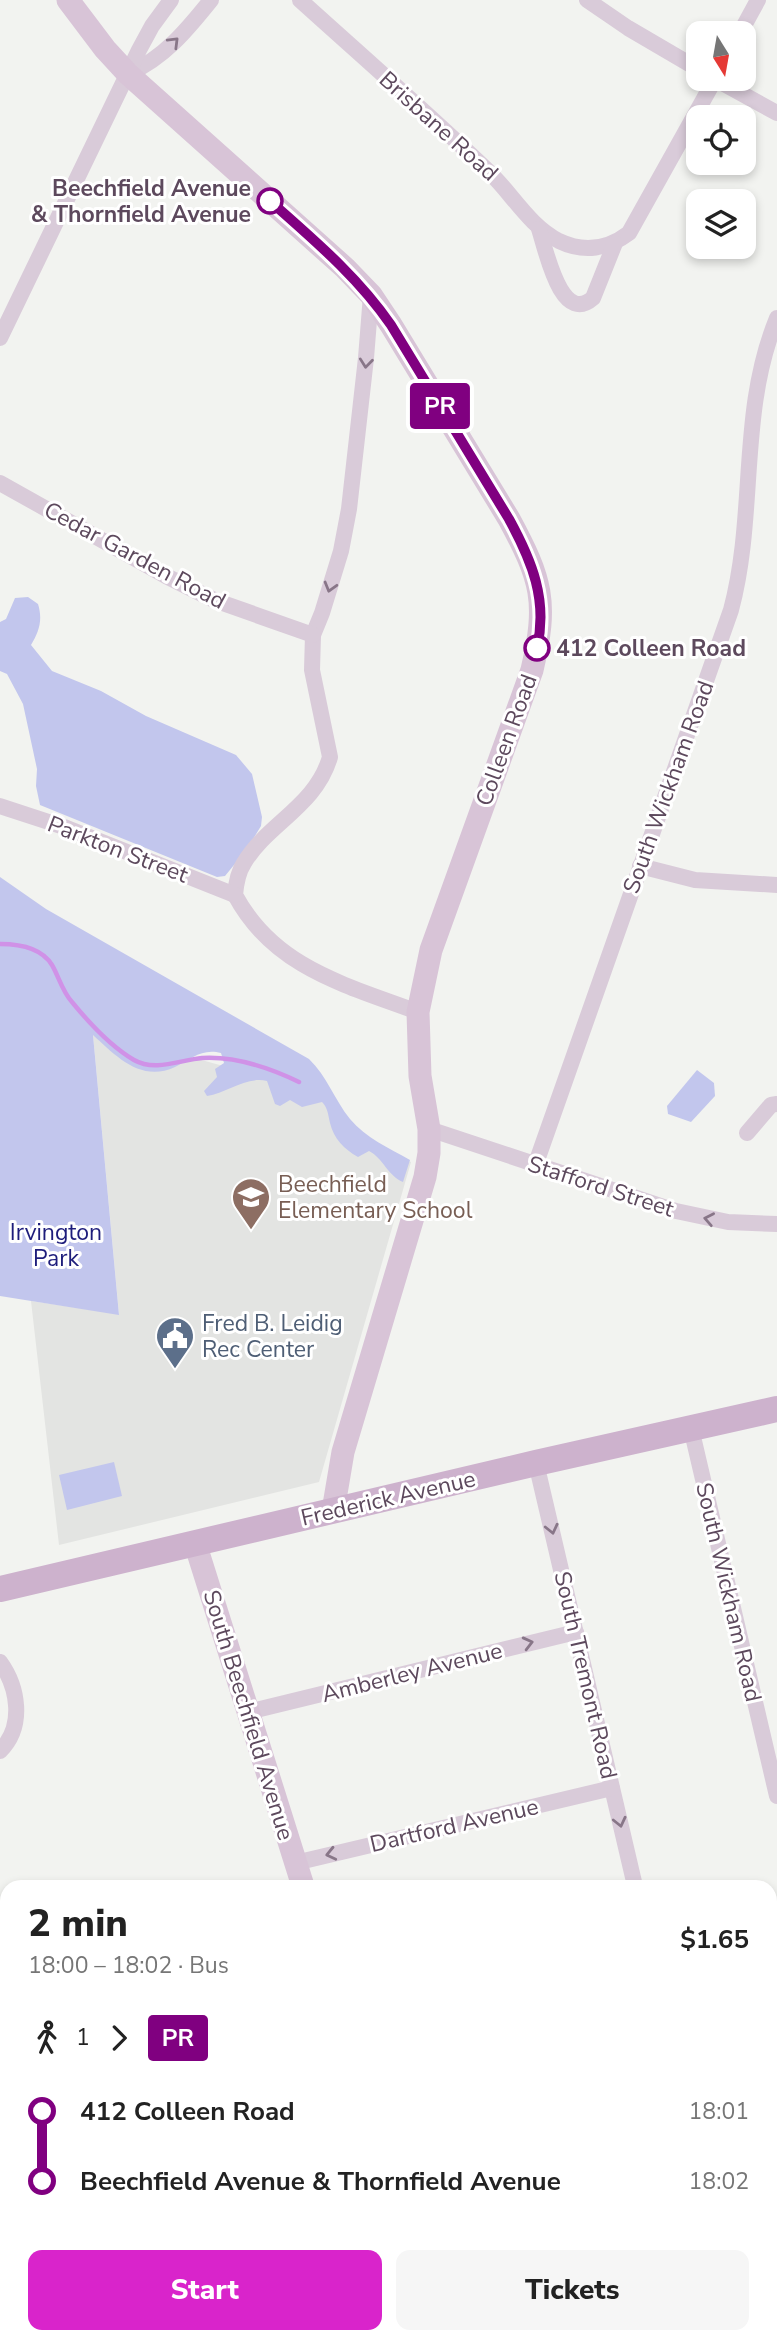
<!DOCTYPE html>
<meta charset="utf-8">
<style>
body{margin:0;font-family:"Nunito Sans",sans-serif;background:#f6f6f6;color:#222;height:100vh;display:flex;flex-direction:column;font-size:26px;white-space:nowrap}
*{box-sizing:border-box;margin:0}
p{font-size:23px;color:#767676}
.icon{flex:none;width:38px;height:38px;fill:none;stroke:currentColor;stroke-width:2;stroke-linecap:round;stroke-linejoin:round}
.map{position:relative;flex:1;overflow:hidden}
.drawer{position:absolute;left:0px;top:1880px;width:777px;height:464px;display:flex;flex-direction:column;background:#fff;border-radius:21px 21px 0 0;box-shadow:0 4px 10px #0003}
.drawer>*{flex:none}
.badge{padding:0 14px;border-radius:5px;font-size:24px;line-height:46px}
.needle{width:46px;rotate:169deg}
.buttons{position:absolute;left:686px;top:21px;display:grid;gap:14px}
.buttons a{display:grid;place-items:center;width:70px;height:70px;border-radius:14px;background:#fff;box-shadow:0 4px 10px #0003;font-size:35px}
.map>.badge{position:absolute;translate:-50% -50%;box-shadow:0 0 0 4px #fff}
.legs{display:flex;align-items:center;gap:10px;height:77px;padding:0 28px;font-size:23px}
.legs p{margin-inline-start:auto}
.head{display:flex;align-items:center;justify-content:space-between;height:119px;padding:0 28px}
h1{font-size:38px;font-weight:800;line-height:52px}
.button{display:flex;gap:14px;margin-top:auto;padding:14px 28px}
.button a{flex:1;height:80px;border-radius:14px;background:#d924cb;color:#fff;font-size:28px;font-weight:800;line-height:80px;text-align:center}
.button a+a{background:#f6f6f6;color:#222}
ul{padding:0 28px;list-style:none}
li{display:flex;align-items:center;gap:24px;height:70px;font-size:26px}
li i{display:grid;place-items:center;width:10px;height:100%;margin:0 9px;background:currentColor}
li i::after{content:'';width:18px;height:18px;margin:-9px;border:5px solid;border-radius:50%;background:#fff}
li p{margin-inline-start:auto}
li:first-child i{background:linear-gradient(#0000 50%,currentColor 0)}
li:last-child i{background:linear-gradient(currentColor 50%,#0000 0)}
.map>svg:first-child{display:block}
.education{fill:#e3e4e2}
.green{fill:#c2c6ed}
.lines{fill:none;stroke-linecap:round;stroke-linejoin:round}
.stream{stroke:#d092e7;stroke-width:4.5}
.street{stroke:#d9cbd9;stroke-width:16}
.secondary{stroke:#d8c4d7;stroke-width:23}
.primary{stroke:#cdb2cd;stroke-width:26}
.oneway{stroke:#887688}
.line-1-casing{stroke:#fff;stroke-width:16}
.line-1{stroke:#800080;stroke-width:10}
.stop-1-dot{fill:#fff;stroke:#800080;stroke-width:3.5}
.labels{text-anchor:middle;stroke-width:6;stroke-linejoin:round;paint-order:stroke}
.street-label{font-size:23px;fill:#5d495d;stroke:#fff}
.stop-label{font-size:23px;font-weight:bold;fill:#5d495d;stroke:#fff;text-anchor:end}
.education-label{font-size:23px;fill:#785e54;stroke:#fff;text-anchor:start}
.park-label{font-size:23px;fill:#1e1d7b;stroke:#fff}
.service-label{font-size:23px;fill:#4e5e75;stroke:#fff;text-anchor:start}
</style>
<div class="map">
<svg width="777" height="2343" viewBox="0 0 777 2343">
<rect width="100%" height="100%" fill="#f2f3f0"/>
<!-- education -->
<polygon class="education" points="90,1002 147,1045 328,1095 359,1140 411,1162 319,1482 59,1545 31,1301 119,1314"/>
<!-- green -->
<g class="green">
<path d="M28 597 38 604C43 620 39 632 31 645L52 671 101 691 146 716 236 755 252 774 262 817 261 826 247 849 225 876 217 877 40 805 36 786 37 769 23 704 7 674 0 671V622L6 619 15 598Z"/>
<path d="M0 877 46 909 309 1059C327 1076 334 1099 350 1119 366 1138 389 1148 410 1160L403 1182C388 1176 383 1158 369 1151L358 1157C344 1149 334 1139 330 1123 328 1115 328 1108 322 1102L302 1107 290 1100 280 1106 275 1104 267 1081C246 1076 227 1093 207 1096L204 1091 217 1077 215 1069 224 1063 221 1053C202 1048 191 1059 175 1067 141 1083 116 1056 93 1035L119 1315 0 1296Z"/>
<polygon points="697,1070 714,1083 715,1096 691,1122 668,1114 667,1106"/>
<polygon points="114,1462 122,1496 67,1510 59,1475"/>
</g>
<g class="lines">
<!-- stream -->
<path class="stream" d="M0 944C19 944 41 947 52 965 59 977 62 991 72 1002 90 1024 110 1046 134 1060 155 1072 180 1060 202 1058 235 1056 270 1068 299 1082"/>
<!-- street -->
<g class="street">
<path d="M300 0C362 56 426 112 487 170 512 193 528 225 559 241 584 253 608 249 629 233L715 79 777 113"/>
<polyline points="587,0 628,28 698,69"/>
<polyline points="740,33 758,0"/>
<path d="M128 74C164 58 187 30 211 0"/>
<path d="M539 229C546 250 561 326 593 298L615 243"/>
<path d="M371 295 366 358 349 509 341 551 322 613 313 635 312 670 330 757C316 806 267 824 244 863 238 872 236 884 235 895 274 968 346 985 418 1012"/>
<polyline points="0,338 139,50 152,26 171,0"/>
<polyline points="0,483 166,576 214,600 313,635"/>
<polyline points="0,806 64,827 235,895"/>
<polyline points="640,866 695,880 777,885"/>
<polyline points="429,1129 676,1211 728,1222 777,1224"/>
<polyline points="747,1133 771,1105 777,1104"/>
<path d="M535 1166 731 610C757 513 738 413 777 318"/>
<polyline points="691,1428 777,1796"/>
<polyline points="536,1463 635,1886"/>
<path d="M0 1662C18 1687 25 1726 0 1751"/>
<polyline points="248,1712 576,1632"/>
<polyline points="295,1863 612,1788"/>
<polyline points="770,2084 777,2082"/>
<polyline points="770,2287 777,2279"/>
<polyline points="713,2343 721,2336"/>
</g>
<!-- secondary -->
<g class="secondary">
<path d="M68 0 105 49 128 74 345 268 371 295 391 325 509 519C542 580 548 602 532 670L431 950 418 1012 420 1076 429 1129V1153L425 1177 343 1452 333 1511"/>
<polyline points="195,1543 303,1886"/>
<polyline points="519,2336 520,2343"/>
</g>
<!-- primary -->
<polyline class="primary" points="0,1589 536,1463 777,1409"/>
</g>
<!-- one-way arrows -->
<defs><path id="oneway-chevron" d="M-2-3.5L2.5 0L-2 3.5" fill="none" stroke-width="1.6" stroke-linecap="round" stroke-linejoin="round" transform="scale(1.75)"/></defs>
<g class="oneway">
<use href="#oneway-chevron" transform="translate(174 42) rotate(-45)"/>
<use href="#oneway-chevron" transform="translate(366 363) rotate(96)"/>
<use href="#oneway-chevron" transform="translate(330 587) rotate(106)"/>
<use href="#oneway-chevron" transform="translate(709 1219) rotate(-169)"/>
<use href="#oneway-chevron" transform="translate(552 1529) rotate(77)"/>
<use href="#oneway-chevron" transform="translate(528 1643) rotate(-14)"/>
<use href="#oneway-chevron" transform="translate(620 1822) rotate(77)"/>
<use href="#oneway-chevron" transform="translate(331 1854) rotate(167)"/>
</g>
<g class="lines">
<defs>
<path id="line-1" d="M270 201C314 240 358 277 391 325L509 519C532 561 548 600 537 648"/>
</defs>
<!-- line-1 casing -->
<use href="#line-1" class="line-1-casing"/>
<!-- line-1 -->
<use href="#line-1" class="line-1"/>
</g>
<!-- icons -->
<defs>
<symbol id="school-pin" viewBox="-11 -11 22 30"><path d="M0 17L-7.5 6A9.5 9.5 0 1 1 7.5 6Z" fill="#8d6e63" stroke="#fff"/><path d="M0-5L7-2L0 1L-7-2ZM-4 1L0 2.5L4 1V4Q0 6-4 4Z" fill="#fff"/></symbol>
<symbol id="civic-pin" viewBox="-11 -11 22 30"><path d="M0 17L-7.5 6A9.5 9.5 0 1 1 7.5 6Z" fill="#5c6f8a" stroke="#fff"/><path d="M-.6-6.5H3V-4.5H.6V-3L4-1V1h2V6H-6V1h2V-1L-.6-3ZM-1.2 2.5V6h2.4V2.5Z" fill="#fff"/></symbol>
</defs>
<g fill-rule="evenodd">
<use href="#school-pin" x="229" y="1175" width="44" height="60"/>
<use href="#civic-pin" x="153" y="1314" width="44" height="60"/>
</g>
<!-- markers -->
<g class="stop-1-dot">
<circle cx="270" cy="201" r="12"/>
<circle cx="537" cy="648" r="12"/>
</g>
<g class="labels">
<!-- street labels -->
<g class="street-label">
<text transform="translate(439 126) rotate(42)" y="8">Brisbane Road</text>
<text transform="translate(135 555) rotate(28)" y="8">Cedar Garden Road</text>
<text transform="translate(506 740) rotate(-70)" y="8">Colleen Road</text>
<text transform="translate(668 787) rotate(-70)" y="8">South Wickham Road</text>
<text transform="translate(118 849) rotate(21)" y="8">Parkton Street</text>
<text transform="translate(601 1186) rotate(18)" y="8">Stafford Street</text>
<text transform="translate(388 1498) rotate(-13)" y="8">Frederick Avenue</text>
<text transform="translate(729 1592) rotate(77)" y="8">South Wickham Road</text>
<text transform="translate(412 1672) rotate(-14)" y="8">Amberley Avenue</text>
<text transform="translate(586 1675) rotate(77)" y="8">South Tremont Road</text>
<text transform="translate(249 1715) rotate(73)" y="8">South Beechfield Avenue</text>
<text transform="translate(454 1825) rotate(-13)" y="8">Dartford Avenue</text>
</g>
<!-- stop labels -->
<g class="stop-label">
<text x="251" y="196">Beechfield Avenue<tspan x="251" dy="26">&amp; Thornfield Avenue</tspan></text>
<text x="556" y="656" text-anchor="start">412 Colleen Road</text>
</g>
<!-- education labels -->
<g class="education-label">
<text x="278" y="1192">Beechfield<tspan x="278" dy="26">Elementary School</tspan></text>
</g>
<!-- park labels -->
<g class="park-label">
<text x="56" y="1240">Irvington<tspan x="56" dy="26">Park</tspan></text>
</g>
<!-- service labels -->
<g class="service-label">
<text x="202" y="1331">Fred B. Leidig<tspan x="202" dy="26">Rec Center</tspan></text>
</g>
</g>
</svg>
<div class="buttons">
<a><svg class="needle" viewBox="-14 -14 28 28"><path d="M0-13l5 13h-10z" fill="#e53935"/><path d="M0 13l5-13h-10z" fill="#767676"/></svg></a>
<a><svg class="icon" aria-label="locate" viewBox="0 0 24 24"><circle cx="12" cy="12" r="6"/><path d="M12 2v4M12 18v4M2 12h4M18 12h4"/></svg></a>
<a><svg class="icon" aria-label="layers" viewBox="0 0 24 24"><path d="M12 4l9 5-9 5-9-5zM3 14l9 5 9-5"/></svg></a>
</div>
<b class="badge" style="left:440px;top:406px;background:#800080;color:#fff">PR</b>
<section class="drawer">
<div class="head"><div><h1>2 min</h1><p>18:00 – 18:02 · Bus</p></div><b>$1.65</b></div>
<div class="legs"><svg class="icon" aria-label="walk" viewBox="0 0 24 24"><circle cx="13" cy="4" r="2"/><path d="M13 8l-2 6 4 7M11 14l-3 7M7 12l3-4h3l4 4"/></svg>1<svg class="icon" aria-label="forward" viewBox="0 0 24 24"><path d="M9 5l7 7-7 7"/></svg><b class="badge" style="background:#800080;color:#fff">PR</b></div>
<ul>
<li><i style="color:#800080"></i><b>412 Colleen Road</b><p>18:01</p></li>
<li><i style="color:#800080"></i><b>Beechfield Avenue &amp; Thornfield Avenue</b><p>18:02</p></li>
</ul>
<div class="button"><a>Start</a><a>Tickets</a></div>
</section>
</div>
